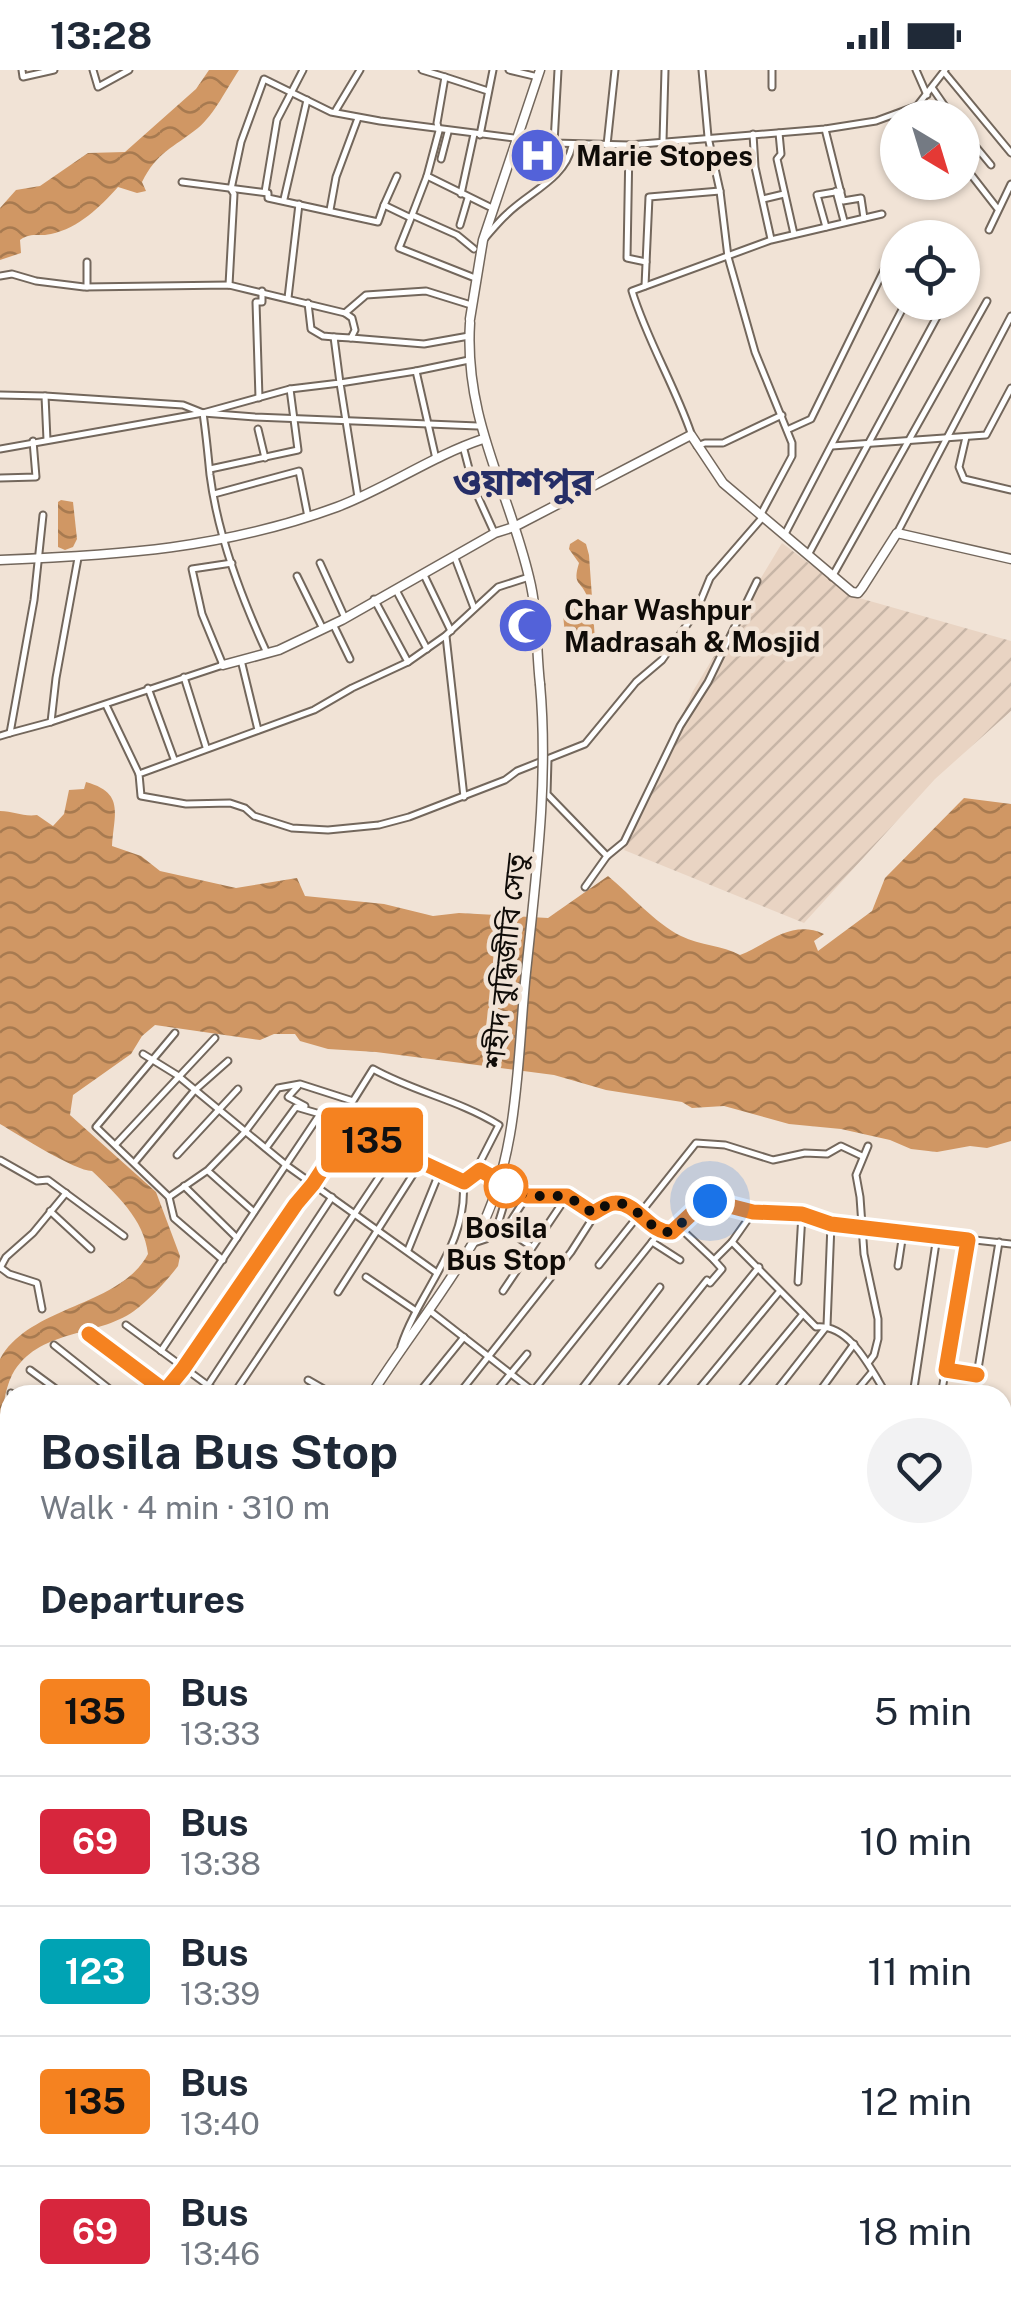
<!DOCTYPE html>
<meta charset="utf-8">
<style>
body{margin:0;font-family:"Public Sans","Noto Sans Bengali",sans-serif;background:#f2f2f3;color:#1f2937;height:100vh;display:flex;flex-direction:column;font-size:38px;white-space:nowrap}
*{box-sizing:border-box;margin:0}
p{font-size:32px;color:#747a83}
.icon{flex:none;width:55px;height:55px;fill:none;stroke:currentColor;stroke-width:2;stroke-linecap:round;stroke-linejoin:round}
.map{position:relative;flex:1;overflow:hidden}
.side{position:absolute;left:0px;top:1315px;width:1012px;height:930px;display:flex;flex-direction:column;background:#fff;border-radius:30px 30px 0 0;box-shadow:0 2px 8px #0004}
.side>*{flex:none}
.badge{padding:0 20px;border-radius:8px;font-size:35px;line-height:65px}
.needle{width:65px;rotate:142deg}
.controls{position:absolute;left:880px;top:30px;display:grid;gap:20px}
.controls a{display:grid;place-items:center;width:100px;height:100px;border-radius:50%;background:#fff;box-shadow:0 2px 8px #0004;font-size:50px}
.you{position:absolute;width:50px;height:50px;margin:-25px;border:8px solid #fff;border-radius:50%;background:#1a73e8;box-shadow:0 0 0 15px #1a73e833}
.map>.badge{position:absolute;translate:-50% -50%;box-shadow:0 0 0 5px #fff}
h2{padding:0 40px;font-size:38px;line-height:90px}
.round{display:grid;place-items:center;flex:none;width:105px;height:105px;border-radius:52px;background:#f2f2f3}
.head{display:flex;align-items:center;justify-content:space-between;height:170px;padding:0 40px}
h1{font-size:48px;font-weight:700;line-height:75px}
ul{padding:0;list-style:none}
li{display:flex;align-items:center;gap:30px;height:130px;padding:0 40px;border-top:2px solid #e0e1e3}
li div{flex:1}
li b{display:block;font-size:38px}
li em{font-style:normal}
li .badge{min-width:110px;font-weight:700;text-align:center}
.status{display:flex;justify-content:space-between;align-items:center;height:70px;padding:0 50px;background:#fff;direction:ltr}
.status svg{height:28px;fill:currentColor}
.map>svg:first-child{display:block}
.industrial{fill:url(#industrial-furrows)}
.cemetery{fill:url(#cemetery-stones)}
.water{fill:url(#water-waves)}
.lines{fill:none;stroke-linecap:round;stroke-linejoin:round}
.canal{stroke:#d09764;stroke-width:5}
.street-casing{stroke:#73675c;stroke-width:9}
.secondary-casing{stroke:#73675c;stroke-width:11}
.highway-casing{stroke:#73675c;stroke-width:15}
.street{stroke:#fff;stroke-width:5}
.secondary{stroke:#fff;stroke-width:8}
.highway{stroke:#fff;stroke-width:11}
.secondary-bridge-casing{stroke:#73675c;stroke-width:11;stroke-linecap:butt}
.secondary-bridge{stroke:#fff;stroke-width:8}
.line-casing{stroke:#fff;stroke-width:22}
.line{stroke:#f58220;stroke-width:15}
.walk{stroke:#100c08;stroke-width:10;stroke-dasharray:0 18}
.stop-dot{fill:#fff;stroke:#f58220;stroke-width:5}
.labels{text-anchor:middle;stroke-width:9;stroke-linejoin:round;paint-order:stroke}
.poi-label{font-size:28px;font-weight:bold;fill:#100c08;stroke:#f1e3d6;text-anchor:start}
.street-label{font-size:28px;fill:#100c08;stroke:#f1e3d6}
.stop-label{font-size:28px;font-weight:bold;fill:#100c08;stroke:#f1e3d6}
.district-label{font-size:38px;font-weight:bold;fill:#262e67;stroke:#f1e3d6}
</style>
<div class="status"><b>13:28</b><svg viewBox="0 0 49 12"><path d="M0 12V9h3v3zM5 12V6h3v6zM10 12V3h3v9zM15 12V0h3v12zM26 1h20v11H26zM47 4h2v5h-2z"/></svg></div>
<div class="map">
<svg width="1011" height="2245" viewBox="0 0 1011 2245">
<defs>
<pattern id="industrial-furrows" width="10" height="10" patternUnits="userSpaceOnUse" patternTransform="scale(2.5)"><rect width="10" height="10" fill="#e9d4c3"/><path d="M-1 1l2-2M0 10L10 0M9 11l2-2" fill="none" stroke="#c7b5a6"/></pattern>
<pattern id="cemetery-stones" width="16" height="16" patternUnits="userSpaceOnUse" patternTransform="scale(2.5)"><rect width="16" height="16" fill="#d4a983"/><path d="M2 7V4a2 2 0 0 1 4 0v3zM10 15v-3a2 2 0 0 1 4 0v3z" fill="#b59070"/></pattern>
<pattern id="water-waves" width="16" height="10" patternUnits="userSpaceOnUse" patternTransform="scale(2.5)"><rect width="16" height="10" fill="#d09764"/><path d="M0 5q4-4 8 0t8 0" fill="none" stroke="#a77a50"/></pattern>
</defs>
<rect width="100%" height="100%" fill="#f1e3d6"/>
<!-- industrial -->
<polygon class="industrial" points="782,473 852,526 1011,571 1011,641 935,709 804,853 624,780 693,621"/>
<!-- cemetery -->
<polygon class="cemetery" points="10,1566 10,1876 0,1868 0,1575"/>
<!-- water -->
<g class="water">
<path d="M209 0H239C227 18 214 45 198 58 173 78 157 82 142 112L146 121 137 123 118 117C100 137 79 158 51 164 38 167 32 162 20 170L21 183 0 190V138L16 120 40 116 88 83 125 82 196 19Z"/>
<polygon points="61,430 73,432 77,469 73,477 65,480 58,477 58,432"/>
<path d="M578 469 586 474 589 485 595 570 589 581 574 582 566 575 563 544 564 540 585 530 587 526C581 510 572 516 579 493L569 479 570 474Z"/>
<path d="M86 712C125 723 114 743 112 776L141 786 160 801 236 818 297 808 305 826 384 834 433 846 459 843 548 848 608 806C631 825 655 853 681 866 701 876 722 875 740 885 768 874 791 849 824 864L814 871 818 881 872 841 885 808 964 728 1011 734V1071L987 1078 970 1076 937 1082 911 1079 890 1070 841 1059 789 1054 724 1036 692 1038 682 1032 606 1020 554 1005 376 982 328 979 300 971 295 964H274L260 970 155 955 142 966 131 984 73 1025 70 1045 156 1122 180 1186 178 1196C166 1212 150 1229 134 1241 96 1268 38 1258 12 1305 4 1321 3 1341 0 1358V1289C30 1235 120 1237 148 1184 144 1149 116 1124 92 1101 75 1101 19 1065 0 1054V741C14 741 23 747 37 745L53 756 64 744 69 720 84 719Z"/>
</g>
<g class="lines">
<!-- canal -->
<g class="canal">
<polyline points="1,2165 10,2174"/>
<polyline points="317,2235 330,2245"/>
</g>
<defs>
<g id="street">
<polyline points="22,0 23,7 54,0"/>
<polyline points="93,0 98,17 129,0"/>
<polyline points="422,0 445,7"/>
<polyline points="509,0 538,7"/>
<polyline points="702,0 708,67 720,121 728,187 755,282 792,373 792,386 761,444"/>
<polyline points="772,0 772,17"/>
<polyline points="916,0 927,25"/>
<polyline points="944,2 1011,83"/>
<polyline points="933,19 953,48"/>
<polyline points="488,21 445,7 437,53 439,61 427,106 494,139"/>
<polyline points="917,36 926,48"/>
<polyline points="336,40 360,0"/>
<polyline points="825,59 843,131 861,128 864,148"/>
<polyline points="962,60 991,95"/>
<polyline points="779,63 781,84 777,89 794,164"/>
<polyline points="753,64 755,97 771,169"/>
<polyline points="480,65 493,0"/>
<polyline points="663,71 665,0"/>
<polyline points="554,73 558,0"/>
<polyline points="607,75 615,0"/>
<polyline points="629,75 627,188 646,192"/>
<polyline points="441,89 448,62"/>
<polyline points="962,93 997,138"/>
<polyline points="182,112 268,123 268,128 378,152 384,135 411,148 399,178 475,208"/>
<polyline points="836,121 844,151"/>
<polyline points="265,122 277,50 303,0"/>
<polyline points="461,124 474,64"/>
<polyline points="284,129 307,30"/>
<polyline points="763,129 784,124"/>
<polyline points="384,135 397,106"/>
<polyline points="330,140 336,107 358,48"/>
<polyline points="412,145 457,165 474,179"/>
<polyline points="412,145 427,106"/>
<polyline points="460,155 468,128"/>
<polyline points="826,157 817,125 841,121"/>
<polyline points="989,160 1011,114"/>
<path d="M485 168C492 160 499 151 507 144 529 122 565 109 572 76"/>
<polyline points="87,192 87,217"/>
<polyline points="0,206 12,204 36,211 84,217 229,215 345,243 366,225 426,221 471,235"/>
<polyline points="229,215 234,124 231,119 241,72 264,9 331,42 380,51 554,73 629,75 825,59 876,51 917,36 945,0"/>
<polyline points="645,216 649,127 720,121"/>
<polyline points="288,228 299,134"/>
<polyline points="308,233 311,259 323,266 334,267"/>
<polyline points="351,268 424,274 469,266"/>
<polyline points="416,301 469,290"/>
<polyline points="0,325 45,326 47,370"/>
<polyline points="45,326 183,335 203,343 255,347 478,356"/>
<polyline points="259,328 256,232 262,232 262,221"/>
<path d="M203 343C206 364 208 384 210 405 218 467 241 527 267 583"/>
<polyline points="258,359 265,388"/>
<polyline points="789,359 811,349 884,200"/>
<path d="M691 363C674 314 647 270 632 221L771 170 882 144"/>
<polyline points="966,367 959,397 964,409 1011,420"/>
<polyline points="463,376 474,418 494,462"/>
<polyline points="697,376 705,373 723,373 782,345"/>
<polyline points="832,376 986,365 1011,318"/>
<polyline points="0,379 203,343 290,319 340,313 334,267 351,268 355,260 352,248 345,243"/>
<polyline points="210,399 298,380 290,319"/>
<polyline points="0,408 36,407 33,371"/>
<polyline points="214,424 299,401 308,447"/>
<polyline points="358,427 340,313 416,301 436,389"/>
<polyline points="43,445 34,530 10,663 51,652 56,608 78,488"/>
<polyline points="897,463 1011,246"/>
<polyline points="785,464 906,232"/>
<polyline points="808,485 945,232"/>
<polyline points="455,488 474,538"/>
<polyline points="320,493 345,548"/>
<polyline points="424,505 451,561"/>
<polyline points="297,506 323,559"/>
<polyline points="529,507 498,517 445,566 408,592 352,618 314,640 139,704 141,726 186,734 230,733 245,738 254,746 292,758 328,760 379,755 409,747 505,710 517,701 585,674 636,612 662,590 696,542 710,508 762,448"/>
<polyline points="832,507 987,231"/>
<polyline points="396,520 427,579"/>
<polyline points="374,529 408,592"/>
<polyline points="333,554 350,589"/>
<polyline points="446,566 464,727"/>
<polyline points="241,590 258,660"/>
<polyline points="184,607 206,677"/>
<polyline points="148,618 174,689"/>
<polyline points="106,635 139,704"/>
<polyline points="51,652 223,595 202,544 192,499 232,493"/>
<polyline points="0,666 10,663"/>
<polyline points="548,689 547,724 607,786"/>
<polyline points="585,817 607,786 624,772 680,656 708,612 757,511"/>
<polyline points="175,963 96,1057 169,1127 174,1148 223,1190"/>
<polyline points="143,984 177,1005 286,1095 437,1203"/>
<polyline points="298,1016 288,1027 305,1036"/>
<polyline points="117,1073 215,968"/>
<polyline points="266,1078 296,1037 320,1044 347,1062 408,1081 421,1092 463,1112"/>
<polyline points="177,1085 238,1019"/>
<polyline points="0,1090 37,1111 48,1110 124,1166"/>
<polyline points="135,1092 194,1021 228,991"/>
<polyline points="208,1101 254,1142"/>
<polyline points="184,1116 237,1168"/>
<path d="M169 1127 208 1100 245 1062 278 1018 300 1014 353 1031 373 999C414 1022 459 1030 499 1055L476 1100"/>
<polyline points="506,1128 498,1154 532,1177"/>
<polyline points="50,1141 91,1179"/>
<polyline points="679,1157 714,1190 732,1172 753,1142"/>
<polyline points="505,1160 527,1126"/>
<polyline points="652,1172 680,1190"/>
<path d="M732 1172 816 1257C851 1254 871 1300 887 1325"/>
<polyline points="474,1173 486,1169 498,1154"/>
<polyline points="408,1180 440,1101"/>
<polyline points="599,1195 696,1073 725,1075 773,1090 805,1083 827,1084 841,1076 862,1086"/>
<polyline points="898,1196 903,1163"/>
<polyline points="0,1198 6,1187 33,1163 66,1123"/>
<polyline points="1,1198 9,1204 37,1213 42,1239"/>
<polyline points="366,1207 416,1241"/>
<polyline points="798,1212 802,1144"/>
<polyline points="503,1221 567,1126"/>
<polyline points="338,1222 421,1092"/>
<polyline points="430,1241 538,1325"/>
<polyline points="126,1255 221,1325"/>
<polyline points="89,1263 165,1321"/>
<polyline points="54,1275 117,1325"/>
<path d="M401 1276C419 1221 469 1174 463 1112L476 1100 527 1126H567L593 1143 610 1133H618L660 1162H672L702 1134 710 1131 753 1142 802 1144 831 1154 1011 1174"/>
<polyline points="161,1281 320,1044"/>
<polyline points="868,1293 874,1285 878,1269 878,1249 864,1184 860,1127 856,1105 868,1076"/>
<polyline points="30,1300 64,1325"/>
<polyline points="947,1300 977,1305 999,1172"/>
<polyline points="308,1310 334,1325"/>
<polyline points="208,1315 332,1127"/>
<polyline points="11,1323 14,1325"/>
<polyline points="163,1325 296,1134 313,1114 347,1062"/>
<polyline points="233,1325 398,1079"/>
<polyline points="417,1325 464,1267"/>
<polyline points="458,1325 571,1182 596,1143"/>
<polyline points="493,1325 527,1284"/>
<polyline points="530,1325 660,1162"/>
<polyline points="577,1325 660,1217"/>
<polyline points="615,1325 707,1210 710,1213 722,1199 714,1190"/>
<polyline points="655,1325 759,1197"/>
<polyline points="694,1325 779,1222"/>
<polyline points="736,1325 803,1244"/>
<polyline points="773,1325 827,1256 831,1154"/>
<polyline points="817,1325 854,1274"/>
<polyline points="853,1325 872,1302"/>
<polyline points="913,1325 937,1166"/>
<polyline points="941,1325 969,1170"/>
<polyline points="4,1354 10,1359"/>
<polyline points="1002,1378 1011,1371"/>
<polyline points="0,1393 10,1401"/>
<polyline points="1002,1421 1011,1414"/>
<polyline points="0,1436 10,1445"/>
<polyline points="1002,1436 1011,1444"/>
<polyline points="1002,1458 1011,1449"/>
<polyline points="0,1474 10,1481"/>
<polyline points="0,1512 10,1520"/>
<polyline points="1002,1566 1011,1556"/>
<polyline points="1002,1618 1011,1608"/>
<polyline points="1002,1672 1011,1663"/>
<polyline points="1002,1726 1011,1716"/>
<polyline points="1002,1778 1011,1769"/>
<polyline points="1002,1831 1011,1820"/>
<polyline points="1002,1844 1011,1846"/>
<polyline points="1002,1921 1011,1914"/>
<polyline points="1002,1979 1011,1971"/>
<polyline points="0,1987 10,1996"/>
<polyline points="0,2007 9,1995"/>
<polyline points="1002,2020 1011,2012"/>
<polyline points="0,2050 10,2036"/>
<polyline points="0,2050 10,2059"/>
<polyline points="1002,2065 1011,2055"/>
<polyline points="1002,2079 1011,2087"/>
<polyline points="0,2109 10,2100"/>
<polyline points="1002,2124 1011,2116"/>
<polyline points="1002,2170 1011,2162"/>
<polyline points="1002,2211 1011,2204"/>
<polyline points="0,2226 10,2217"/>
<polyline points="133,2235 147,2245"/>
<polyline points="309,2235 321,2245"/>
<polyline points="384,2235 385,2245"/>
<polyline points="552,2235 562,2245"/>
<polyline points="659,2235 672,2245"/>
<polyline points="783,2235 797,2245"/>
<polyline points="804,2235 809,2240 814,2235"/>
<polyline points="861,2235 870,2245"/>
<polyline points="897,2235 904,2245"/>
<polyline points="40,2245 47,2235"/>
<polyline points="62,2245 70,2235"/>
<polyline points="82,2245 91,2235"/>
<polyline points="104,2245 116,2235"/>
<polyline points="172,2245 180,2235"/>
<polyline points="206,2245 213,2235"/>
<polyline points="242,2245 249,2235"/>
<polyline points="288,2245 296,2235"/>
<polyline points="335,2245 342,2235"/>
<polyline points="685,2245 691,2235"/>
<polyline points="724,2245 729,2235"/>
<polyline points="759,2245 765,2235"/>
<polyline points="843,2245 853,2235"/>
<polyline points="914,2245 926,2235"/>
<polyline points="965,2245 976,2235"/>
</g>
<g id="secondary">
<polyline points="470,249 483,170 540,0"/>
<path d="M470 253C464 349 508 418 529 507 538 542 536 579 540 614"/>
<path d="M0 490C121 485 222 479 337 437 387 418 432 386 483 369"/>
<polyline points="223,595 279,580 342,550 495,463 514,457 691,365 723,413 852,522 858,523 862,518 897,463 1011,489"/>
<path d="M371 1325C405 1271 445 1222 477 1166"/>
<polyline points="1002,1517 1011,1508"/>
<polyline points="523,2235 524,2245"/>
</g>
<g id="highway">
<polyline points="0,1891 10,1900"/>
<polyline points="427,2235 440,2245"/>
</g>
</defs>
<!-- street casing -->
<use href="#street" class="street-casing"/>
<!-- secondary casing -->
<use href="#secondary" class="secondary-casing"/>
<!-- highway casing -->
<use href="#highway" class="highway-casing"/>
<!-- street -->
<use href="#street" class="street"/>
<!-- secondary -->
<use href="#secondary" class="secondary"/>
<!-- highway -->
<use href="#highway" class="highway"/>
<defs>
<path id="secondary-bridge" d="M477 1166C518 1089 517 998 525 912 535 813 549 714 540 614"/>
</defs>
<!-- secondary-bridge casing -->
<use href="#secondary-bridge" class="secondary-bridge-casing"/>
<!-- secondary-bridge -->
<use href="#secondary-bridge" class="secondary-bridge"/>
</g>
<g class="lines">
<defs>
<path id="line" d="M89 1264 165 1321 183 1299 296 1134 313 1114 347 1062 408 1081 421 1092 464 1112 480 1100 527 1126H567L593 1143C600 1140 607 1133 615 1133 638 1132 649 1164 672 1162L702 1134 710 1131 753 1142 802 1144 831 1154 968 1170 946 1300 977 1305"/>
</defs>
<!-- line casing -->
<use href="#line" class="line-casing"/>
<!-- line -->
<use href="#line" class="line"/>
<!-- walk -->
<path class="walk" d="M506 1116 527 1126H567L593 1143C600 1140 607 1133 615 1133 638 1132 649 1164 672 1162L702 1134 710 1131"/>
</g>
<!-- icons -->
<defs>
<symbol id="hospital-disc" viewBox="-11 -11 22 22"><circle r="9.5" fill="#5362d9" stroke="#f1e3d6"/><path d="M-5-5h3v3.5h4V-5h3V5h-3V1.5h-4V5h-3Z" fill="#fff"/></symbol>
<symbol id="mosque-disc" viewBox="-11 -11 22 22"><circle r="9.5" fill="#5362d9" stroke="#f1e3d6"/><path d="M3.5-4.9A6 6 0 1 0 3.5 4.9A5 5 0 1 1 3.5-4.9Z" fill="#fff"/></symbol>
</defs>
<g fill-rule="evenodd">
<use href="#hospital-disc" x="506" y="54" width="63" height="63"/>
<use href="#mosque-disc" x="494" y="524" width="63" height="63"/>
</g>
<!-- markers -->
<circle class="stop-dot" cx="506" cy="1116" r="20"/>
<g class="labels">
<!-- poi labels -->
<g class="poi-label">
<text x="576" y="96">Marie Stopes</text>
<text x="564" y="550">Char Washpur<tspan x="564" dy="32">Madrasah &amp; Mosjid</tspan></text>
</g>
<!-- street labels -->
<g class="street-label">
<text transform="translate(505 891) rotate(-84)" y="10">শহীদ বুদ্ধিজীবি সেতু</text>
</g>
<!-- stop labels -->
<g class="stop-label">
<text x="506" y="1168">Bosila<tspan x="506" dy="32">Bus Stop</tspan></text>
</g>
<!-- district labels -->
<g class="district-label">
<text x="523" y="425">ওয়াশপুর</text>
</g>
</g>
</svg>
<div class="controls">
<a><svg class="needle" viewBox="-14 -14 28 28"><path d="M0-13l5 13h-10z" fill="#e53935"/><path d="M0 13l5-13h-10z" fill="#747a83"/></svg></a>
<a><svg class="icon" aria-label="locate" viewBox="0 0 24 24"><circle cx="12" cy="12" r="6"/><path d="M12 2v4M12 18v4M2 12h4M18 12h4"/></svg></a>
</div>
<div class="you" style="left:710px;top:1131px"></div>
<b class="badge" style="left:372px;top:1070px;background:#f58220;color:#111">135</b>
<section class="side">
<div class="head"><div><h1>Bosila Bus Stop</h1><p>Walk · 4 min · 310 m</p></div><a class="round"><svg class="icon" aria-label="heart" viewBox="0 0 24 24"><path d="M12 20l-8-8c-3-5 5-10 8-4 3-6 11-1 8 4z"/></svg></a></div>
<h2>Departures</h2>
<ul>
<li><span class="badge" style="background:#f58220;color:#111">135</span><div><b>Bus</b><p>13:33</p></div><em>5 min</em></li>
<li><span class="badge" style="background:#d7263d;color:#fff">69</span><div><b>Bus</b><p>13:38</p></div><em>10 min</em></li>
<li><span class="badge" style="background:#00a3b4;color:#fff">123</span><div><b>Bus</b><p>13:39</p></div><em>11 min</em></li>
<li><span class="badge" style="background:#f58220;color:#111">135</span><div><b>Bus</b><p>13:40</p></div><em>12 min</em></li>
<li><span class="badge" style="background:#d7263d;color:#fff">69</span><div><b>Bus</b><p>13:46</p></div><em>18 min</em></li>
</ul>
</section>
</div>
